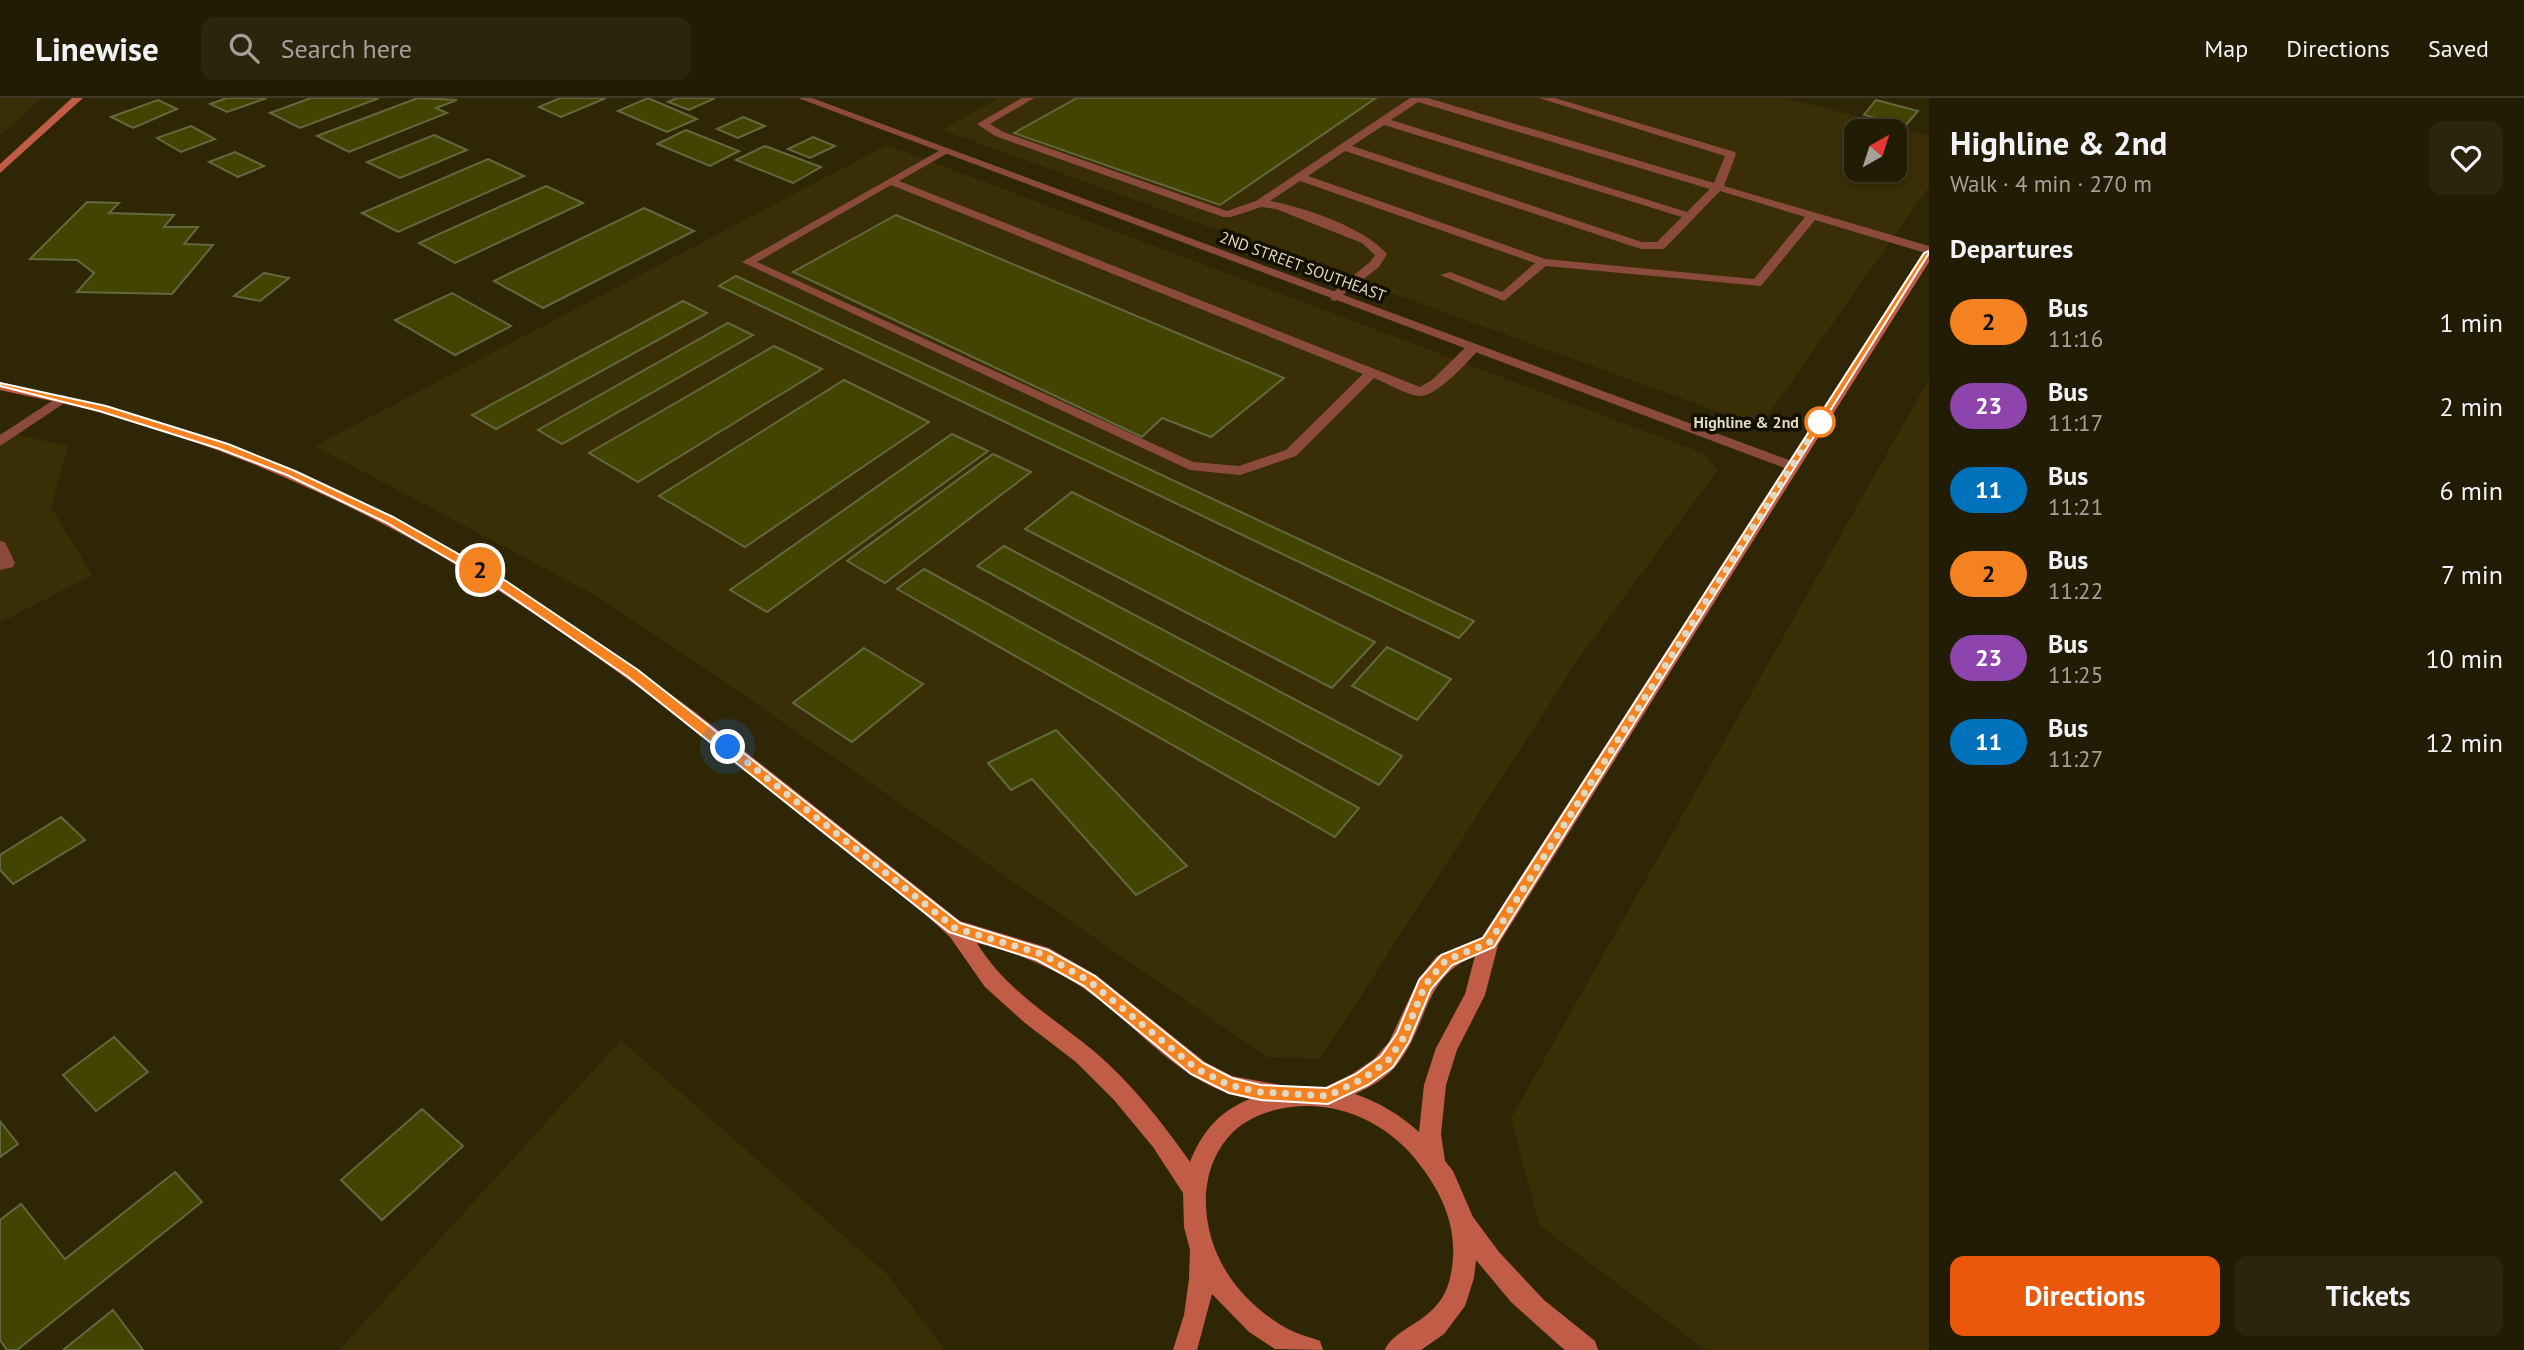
<!DOCTYPE html>
<meta charset="utf-8">
<style>
body{margin:0;font-family:"PT Sans",sans-serif;background:#2b250e;color:#f1f3f6;height:100vh;display:flex;flex-direction:column;font-size:26px;white-space:nowrap}
*{box-sizing:border-box;margin:0}
p{font-size:23px;color:#a3a19a}
.icon{flex:none;width:38px;height:38px;fill:none;stroke:currentColor;stroke-width:2;stroke-linecap:round;stroke-linejoin:round}
.map{position:relative;flex:1;overflow:hidden}
.drawer{display:flex;flex-direction:column;background:#231c04;width:595px}
.drawer>*{flex:none}
.badge{padding:0 14px;border-radius:23px;font-size:24px;line-height:46px}
.needle{width:46px;rotate:39deg}
.fabs{position:absolute;left:1844px;top:21px;display:grid;gap:14px}
.fabs a{display:grid;place-items:center;width:63px;height:63px;border-radius:14px;background:#231c04;box-shadow:0 4px 10px #0003,0 0 0 2px #403a26;font-size:35px}
.you{position:absolute;width:35px;height:35px;margin:-18px;border:5px solid #fff;border-radius:50%;background:#1a73e8;box-shadow:0 0 0 10px #1a73e833}
.map>.badge{position:absolute;translate:-50% -50%;box-shadow:0 0 0 4px #fff}
h2{padding:0 21px;font-size:26px;line-height:63px}
.round{display:grid;place-items:center;flex:none;width:74px;height:74px;border-radius:14px;background:#2b250e}
.headline{display:flex;align-items:center;justify-content:space-between;height:119px;padding:0 21px}
h1{font-size:33px;font-weight:700;line-height:52px}
.button{display:flex;gap:14px;margin-top:auto;padding:14px 21px}
.button a{flex:1;height:80px;border-radius:14px;background:#ea580c;color:#fff;font-size:28px;font-weight:700;line-height:80px;text-align:center}
.button a+a{background:#2b250e;color:#f1f3f6}
ul{padding:0;list-style:none}
li{display:flex;align-items:center;gap:21px;height:84px;padding:0 21px}
li div{flex:1}
li b{display:block;font-size:26px}
li em{font-style:normal}
li .badge{min-width:77px;font-weight:700;text-align:center}
header{display:flex;align-items:center;gap:42px;box-sizing:border-box;height:98px;padding:0 35px;background:#231c04;border-bottom:2px solid #403a26}
header strong{font-size:33px}
nav{display:flex;gap:38px;margin-inline-start:auto;font-size:24px}
.search{width:490px;height:63px;background:#2b250e;display:flex;align-items:center;gap:18px;box-sizing:border-box;padding:0 24px;border-radius:14px;color:#a3a19a;font-size:26px}
main{display:flex;flex:1;min-height:0}
.map>svg:first-child{display:block}
.built{fill:#392e05;fill-rule:evenodd}
.building{fill:#424502;stroke:#64683e;stroke-width:2}
.lines{fill:none;stroke-linecap:round;stroke-linejoin:round}
.lane{fill:#8a4b3d;fill-rule:evenodd}
.street{fill:#8a4b3d;fill-rule:evenodd}
.secondary{fill:#c15c47;fill-rule:evenodd}
.line{fill:#f58220;stroke:#fff;stroke-width:2}
.walk{stroke:#dfd8c2;stroke-width:7;stroke-dasharray:0 12.6}
.stop-dot{fill:#fff;stroke:#f58220;stroke-width:3.5}
.labels{text-anchor:middle;stroke-width:7;stroke-linejoin:round;paint-order:stroke}
.far-street-label{font-size:16px;fill:#dfd8c2;stroke:#140f01}
.far-stop-label{font-size:16px;font-weight:bold;fill:#dfd8c2;stroke:#140f01;text-anchor:end}
</style>
<header>
<strong>Linewise</strong>
<div class="search"><svg class="icon" aria-label="search" viewBox="0 0 24 24"><circle cx="10" cy="10" r="6"/><path d="M15 15l6 6"/></svg>Search here</div>
<nav><a>Map</a><a>Directions</a><a>Saved</a></nav>
</header>
<main>
<div class="map">
<svg width="1929" height="1252" viewBox="0 0 1929 1252">
<rect width="100%" height="100%" fill="#2f2605"/>
<!-- built -->
<g class="built">
<polygon points="0,0 42,0 0,38"/>
<path d="M999 0H1786L1929 37V89L1763 324 1733 319 942 32ZM1857 33H1895V72H1857Z"/>
<polygon points="887,47 1703,355 1718,372 1579,560 1320,961 1267,959 706,571 591,495 315,348"/>
<polygon points="1929,281 1929,1252 1706,1252 1539,1127 1511,1020"/>
<polygon points="0,333 68,348 51,409 92,477 0,525"/>
<polygon points="621,942 886,1175 945,1252 339,1252"/>
</g>
<!-- building -->
<g class="building">
<polygon points="227,0 267,0 227,14 210,6"/>
<polygon points="311,0 379,0 300,30 270,15"/>
<polygon points="418,0 457,2 436,10 447,15 349,54 317,38"/>
<polygon points="560,0 606,0 561,19 539,9"/>
<polygon points="648,0 697,21 667,34 618,13"/>
<polygon points="677,0 715,0 689,12 668,4"/>
<polygon points="1077,0 1376,0 1220,107 1014,35"/>
<polygon points="158,2 177,11 133,30 111,19"/>
<polygon points="1876,2 1918,13 1906,27 1864,17"/>
<polygon points="743,19 765,28 738,40 717,31"/>
<polygon points="191,28 215,41 181,54 157,40"/>
<polygon points="686,32 739,53 710,68 657,46"/>
<polygon points="434,37 467,52 400,80 367,64"/>
<polygon points="813,39 835,48 810,60 788,51"/>
<polygon points="765,48 821,69 793,85 736,62"/>
<polygon points="235,54 264,68 238,79 209,64"/>
<polygon points="488,61 524,78 398,134 362,115"/>
<polygon points="546,88 583,105 455,165 419,145"/>
<polygon points="87,104 119,105 109,115 174,117 164,129 198,129 184,146 213,147 172,196 77,194 94,175 77,162 30,161"/>
<polygon points="644,110 694,133 543,210 494,183"/>
<polygon points="896,117 1284,280 1211,339 1162,320 1142,339 793,174"/>
<polygon points="264,175 289,180 260,203 234,198"/>
<polygon points="736,178 1474,523 1459,540 719,188"/>
<polygon points="452,195 511,228 455,257 395,222"/>
<polygon points="683,203 707,215 496,331 472,317"/>
<polygon points="728,225 753,237 562,346 538,332"/>
<polygon points="774,248 822,271 638,384 589,355"/>
<polygon points="844,282 929,324 745,449 659,398"/>
<polygon points="952,336 988,353 767,514 730,492"/>
<polygon points="993,356 1031,374 885,485 847,463"/>
<polygon points="1072,394 1375,544 1332,590 1025,431"/>
<polygon points="1004,448 1402,658 1379,687 977,468"/>
<polygon points="924,471 1359,710 1335,739 897,491"/>
<polygon points="1387,549 1451,581 1417,622 1352,588"/>
<polygon points="864,550 923,586 852,644 793,605"/>
<polygon points="1056,632 1187,768 1136,797 1032,681 1011,692 988,665"/>
<polygon points="61,719 85,742 13,786 0,772 0,757"/>
<polygon points="114,939 148,974 96,1013 63,977"/>
<polygon points="422,1011 463,1048 382,1122 341,1082"/>
<polygon points="0,1023 18,1046 0,1059"/>
<polygon points="175,1074 202,1104 17,1252 7,1252 0,1242 0,1122 21,1106 65,1161"/>
<polygon points="113,1212 143,1252 63,1252"/>
</g>
<g class="lines">
<!-- lane -->
<g class="lane">
<path d="M1022 0H1034L990 26 1003 34 1227 113 1256 103 1410 0H1428L1714 85 1725 58 1539 0H1555L1735 54 1736 56 1724 88 1929 148V156L1815 122 1761 188 1546 168 1504 203 1440 177 1450 174 1502 194 1535 165 1300 83 1270 103C1304 109 1365 130 1387 156L1379 169 1335 203 1331 202V196L1370 164 1375 157 1362 145 1276 111 1261 109 1231 119H1223L995 38 977 26ZM1418 4 1710 91 1687 114 1391 22ZM1384 27 1682 119 1657 144H1642L1352 48ZM1345 53 1641 151H1664L1720 93 1805 119 1754 181 1545 161 1308 78Z"/>
<path d="M944 50 948 51V55L899 83 1420 289 1432 282 1468 247 1473 246 1480 250C1470 262 1436 299 1420 298 1406 297 1387 285 1374 280L1296 358 1240 377 1190 372 742 164ZM891 87 1363 276 1286 352 1239 368 1193 364 757 164Z"/>
<polygon points="61,297 66,298 66,304 0,348 0,337"/>
<polygon points="0,443 5,444 15,465 13,469 0,472"/>
</g>
<!-- street -->
<polygon class="street" points="798,0 812,0 1797,365 1799,368 1797,371 1787,371"/>
<!-- secondary -->
<g class="secondary">
<polygon points="72,0 83,0 0,75 0,66"/>
<path d="M1929 151V164L1498 847 1485 897 1457 952 1446 987 1441 1036 1445 1063 1453 1073 1473 1119 1499 1154 1544 1202 1595 1243 1598 1252H1565L1560 1248 1511 1204 1476 1162 1474 1180 1465 1208 1444 1236 1421 1252H1385C1395 1227 1440 1225 1450 1180 1460 1137 1446 1101 1420 1067 1387 1022 1330 998 1275 1012 1260 1016 1245 1023 1233 1034 1216 1051 1208 1072 1206 1095 1203 1155 1239 1205 1290 1232 1300 1237 1310 1239 1320 1243L1323 1252 1275 1251 1249 1234 1212 1196 1197 1252H1173L1184 1217 1189 1181 1190 1152 1184 1129 1183 1095 1153 1049 1114 1002 1076 964 1025 925 985 889 950 839 925 816C732 661 540 494 313 392 248 362 180 337 111 317 74 307 37 300 0 292V284L118 311 224 345 325 386 421 434 514 489 605 549 695 614 960 823 1049 850 1096 877 1205 964 1232 978 1291 989H1325L1352 976 1374 961 1389 944 1419 880 1437 858 1482 839 1923 155ZM977 845C1012 853 1049 868 1080 888 1138 926 1179 988 1250 1001 1219 1013 1202 1034 1190 1064 1162 1024 1132 986 1095 954 1053 919 1006 893 977 845ZM1475 858 1465 896 1436 950 1424 987 1419 1034C1400 1017 1379 1004 1355 996 1370 989 1385 981 1395 969 1428 931 1422 878 1475 858Z"/>
</g>
</g>
<!-- line -->
<polygon class="line" points="1929,153 1929,155 1494,849 1452,867 1431,891 1409,944 1393,969 1368,987 1328,1006 1261,1002 1229,995 1191,976 1084,888 1037,862 949,834 628,579 497,489 385,424 287,377 220,351 99,313 0,288 0,285 106,308 228,346 295,373 393,419 506,483 638,572 960,825 1048,852 1095,878 1203,965 1232,980 1261,987 1327,990 1356,976 1381,958 1397,935 1419,882 1441,857 1483,840 1924,155"/>
<g class="lines">
<!-- walk -->
<polyline class="walk" points="728,649 955,830 1042,856 1089,883 1197,971 1229,987 1261,994 1328,998 1362,981 1387,964 1404,939 1425,887 1446,862 1489,845 1820,324"/>
</g>
<!-- markers -->
<circle class="stop-dot" cx="1820" cy="324" r="14"/>
<g class="labels">
<!-- far-street labels -->
<g class="far-street-label">
<text transform="translate(1303 168) rotate(20)" y="6">2ND STREET SOUTHEAST</text>
</g>
<!-- far-stop labels -->
<g class="far-stop-label">
<text x="1799" y="330">Highline &amp; 2nd</text>
</g>
</g>
</svg>
<div class="fabs">
<a><svg class="needle" viewBox="-14 -14 28 28"><path d="M0-13l5 13h-10z" fill="#e53935"/><path d="M0 13l5-13h-10z" fill="#a3a19a"/></svg></a>
</div>
<div class="you" style="left:728px;top:649px"></div>
<b class="badge" style="left:480px;top:472px;background:#f58220;color:#111">2</b>
</div>
<section class="drawer">
<div class="headline"><div><h1>Highline &amp; 2nd</h1><p>Walk · 4 min · 270 m</p></div><a class="round"><svg class="icon" aria-label="heart" viewBox="0 0 24 24"><path d="M12 20l-8-8c-3-5 5-10 8-4 3-6 11-1 8 4z"/></svg></a></div>
<h2>Departures</h2>
<ul>
<li><span class="badge" style="background:#f58220;color:#111">2</span><div><b>Bus</b><p>11:16</p></div><em>1 min</em></li>
<li><span class="badge" style="background:#8e44ad;color:#fff">23</span><div><b>Bus</b><p>11:17</p></div><em>2 min</em></li>
<li><span class="badge" style="background:#0072bc;color:#fff">11</span><div><b>Bus</b><p>11:21</p></div><em>6 min</em></li>
<li><span class="badge" style="background:#f58220;color:#111">2</span><div><b>Bus</b><p>11:22</p></div><em>7 min</em></li>
<li><span class="badge" style="background:#8e44ad;color:#fff">23</span><div><b>Bus</b><p>11:25</p></div><em>10 min</em></li>
<li><span class="badge" style="background:#0072bc;color:#fff">11</span><div><b>Bus</b><p>11:27</p></div><em>12 min</em></li>
</ul>
<div class="button"><a>Directions</a><a>Tickets</a></div>
</section>
</main>
